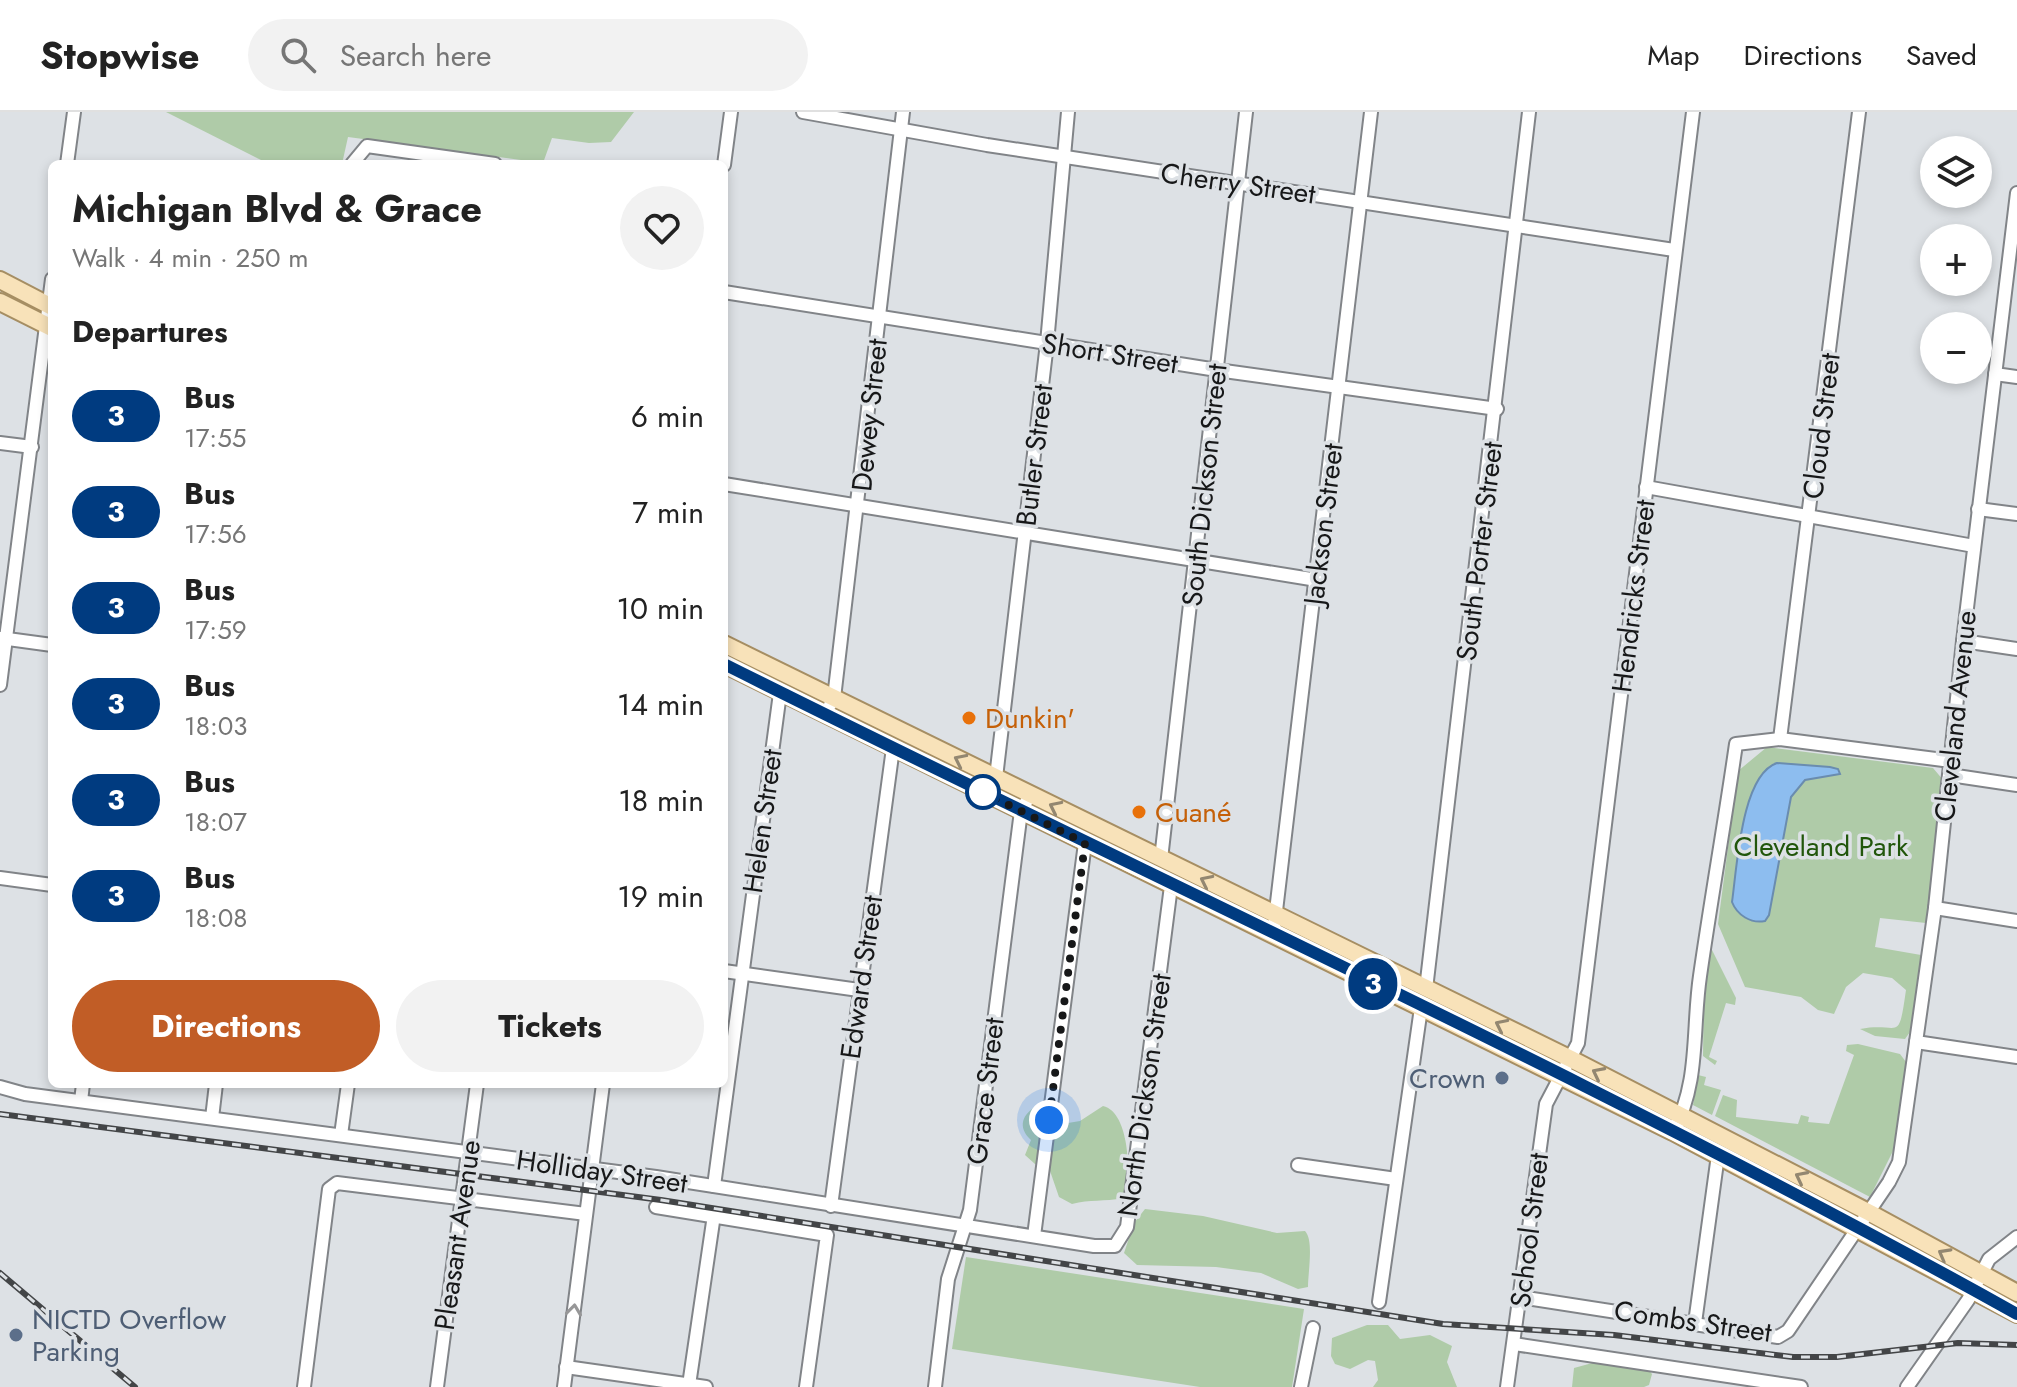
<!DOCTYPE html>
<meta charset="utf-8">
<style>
body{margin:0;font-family:Jost,sans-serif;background:#f2f2f2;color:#222;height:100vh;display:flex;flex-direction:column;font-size:30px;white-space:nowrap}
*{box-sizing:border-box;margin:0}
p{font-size:26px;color:#767676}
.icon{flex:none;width:44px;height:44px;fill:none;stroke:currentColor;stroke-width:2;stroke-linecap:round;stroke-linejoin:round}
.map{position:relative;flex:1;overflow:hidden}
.drawer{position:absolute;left:48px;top:48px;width:680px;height:928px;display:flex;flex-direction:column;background:#fff;border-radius:12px;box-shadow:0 4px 12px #0003}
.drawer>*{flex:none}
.badge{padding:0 16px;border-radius:26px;font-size:28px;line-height:52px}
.fabs{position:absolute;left:1920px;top:24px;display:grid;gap:16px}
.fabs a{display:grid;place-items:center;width:72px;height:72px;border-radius:50%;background:#fff;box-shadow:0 4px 12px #0003;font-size:40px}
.you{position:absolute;width:40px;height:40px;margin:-20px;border:6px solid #fff;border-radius:50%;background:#1a73e8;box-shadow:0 0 0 12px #1a73e833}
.map>.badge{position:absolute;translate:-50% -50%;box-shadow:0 0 0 4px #fff}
h2{padding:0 24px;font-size:30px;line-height:72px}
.round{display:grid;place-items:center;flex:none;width:84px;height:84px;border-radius:42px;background:#f2f2f2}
.overview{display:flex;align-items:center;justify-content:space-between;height:136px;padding:0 24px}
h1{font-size:38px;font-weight:700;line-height:60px}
.cta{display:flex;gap:16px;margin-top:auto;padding:16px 24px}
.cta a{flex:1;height:92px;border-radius:48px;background:#c15d26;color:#fff;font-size:32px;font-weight:700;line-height:92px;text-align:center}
.cta a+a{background:#f2f2f2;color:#222}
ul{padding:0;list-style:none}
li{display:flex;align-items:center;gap:24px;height:96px;padding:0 24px}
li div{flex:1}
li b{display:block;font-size:30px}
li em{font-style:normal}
li .badge{min-width:88px;font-weight:700;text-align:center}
header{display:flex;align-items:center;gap:48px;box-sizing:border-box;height:112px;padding:0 40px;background:#fff;border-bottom:2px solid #e0e0e0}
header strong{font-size:38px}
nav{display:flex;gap:44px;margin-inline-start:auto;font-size:28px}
.search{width:560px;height:72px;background:#f2f2f2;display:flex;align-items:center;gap:20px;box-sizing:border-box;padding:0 28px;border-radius:44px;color:#767676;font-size:30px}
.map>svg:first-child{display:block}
.green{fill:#afcba8}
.water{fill:#8dbdef;stroke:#6a8caf;stroke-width:2}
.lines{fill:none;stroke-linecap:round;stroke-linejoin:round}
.minor-casing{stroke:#818488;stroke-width:16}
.major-casing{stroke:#a68e63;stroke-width:20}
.minor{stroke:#fff;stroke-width:12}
.major{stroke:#f8e2b9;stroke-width:16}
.rail-casing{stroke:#434547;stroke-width:6}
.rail{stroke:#dde1e5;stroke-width:3;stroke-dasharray:9;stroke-linecap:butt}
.oneway{stroke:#938771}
.oneway2{stroke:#979798}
.line-casing{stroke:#fff;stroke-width:18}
.line{stroke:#003b80;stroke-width:12}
.walk{stroke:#171819;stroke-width:8;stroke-dasharray:0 14.4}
.food-dot{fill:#e8710a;stroke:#dde1e5;stroke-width:3}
.stop-dot{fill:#fff;stroke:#003b80;stroke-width:4}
.service-dot{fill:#5c6f8a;stroke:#dde1e5;stroke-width:3}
.labels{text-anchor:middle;stroke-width:7;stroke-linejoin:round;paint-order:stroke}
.street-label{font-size:28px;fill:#171819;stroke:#dde1e5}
.food-label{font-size:28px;fill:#c56008;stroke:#dde1e5;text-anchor:start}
.park-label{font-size:28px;fill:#21560b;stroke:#dde1e5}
.service-label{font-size:28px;fill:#4e5e75;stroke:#dde1e5;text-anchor:end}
</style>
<header>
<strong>Stopwise</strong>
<div class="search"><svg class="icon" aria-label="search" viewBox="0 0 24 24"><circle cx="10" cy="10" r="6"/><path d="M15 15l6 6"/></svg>Search here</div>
<nav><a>Map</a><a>Directions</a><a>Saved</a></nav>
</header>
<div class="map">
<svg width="2017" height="1275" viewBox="0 0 2017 1275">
<rect width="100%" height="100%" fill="#dde1e5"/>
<!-- green -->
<g class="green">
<polygon points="166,0 634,0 611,30 589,31 552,26 543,51 348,25 342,52 269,52"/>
<path d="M1767 635 1933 656 1944 669 1926 811 1880 806 1875 835 1921 843 1910 920 1905 927 1875 924 1860 917C1900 909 1898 934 1906 878L1892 866 1863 861 1846 875 1834 902 1818 898 1801 885 1745 875 1718 812 1738 659Z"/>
<polygon points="1711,836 1736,886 1735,893 1726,891 1709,945 1717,949 1715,953 1703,944 1704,870"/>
<polygon points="1858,932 1900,942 1906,950 1893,1039 1870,1085 1715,1004 1723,983 1737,988 1736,1005 1798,1012 1801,1003 1809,1005 1808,1010 1829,1012 1854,943 1846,939 1847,933"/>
<polygon points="1698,963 1706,965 1704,973 1721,978 1712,1003 1693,993"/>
<path d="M1038 993H1045L1050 1014 1080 1009 1103 994C1130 1000 1132 1066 1123 1086 1104 1090 1090 1087 1072 1092L1059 1085 1049 1056 1035 1052 1025 1043 1031 1028C1017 1015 1022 1002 1038 993Z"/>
<path d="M1145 1097 1203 1104 1277 1121 1305 1119C1314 1128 1308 1160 1308 1175L1298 1177 1261 1161 1216 1155 1137 1153 1124 1141 1134 1111Z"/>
<polygon points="966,1145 1304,1197 1292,1275 1200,1275 952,1237"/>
<polygon points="1367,1213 1388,1213 1400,1227 1430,1223 1452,1234 1447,1250 1457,1275 1373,1275 1378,1268 1375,1249 1368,1248 1350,1257 1335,1252 1331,1244 1332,1226"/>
<path d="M1596 1250C1613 1255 1643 1247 1652 1262L1649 1273 1644 1275H1572L1574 1256Z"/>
</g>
<!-- water -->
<path class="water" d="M1777 651 1830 655 1838 657 1840 662 1805 668 1791 685 1769 803 1765 809C1751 812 1737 803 1732 790 1737 756 1741 663 1777 651Z"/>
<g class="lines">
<defs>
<g id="minor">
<polyline points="803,0 987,33 1674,138"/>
<polyline points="67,52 74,0"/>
<polyline points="352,52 367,34 495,52"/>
<polyline points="724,53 731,0"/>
<polyline points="724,180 1217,258 1497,297"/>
<polyline points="1995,262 2017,265"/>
<polyline points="0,331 32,335"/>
<polyline points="724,372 1317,468"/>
<polyline points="1646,375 1974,434"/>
<polyline points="1978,397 2017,402"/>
<polyline points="0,526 52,533"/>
<polyline points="1963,529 2017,537"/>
<polyline points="0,573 52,167"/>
<polyline points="830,593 834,586 903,0"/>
<polyline points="1780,627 1859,0"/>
<polyline points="1950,663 2017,673"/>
<polyline points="995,674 1047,231 1068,0"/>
<polyline points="1161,747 1246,0"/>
<polyline points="0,766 52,773"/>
<polyline points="1935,796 2017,809"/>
<polyline points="1273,824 1371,0"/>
<polyline points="724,859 859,878"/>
<polyline points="1426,877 1529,0"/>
<polyline points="1916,930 2017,945"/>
<polyline points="0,975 25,982 656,1065 1094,1134 1115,1134 1127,1115 1171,774"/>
<polyline points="81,989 83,972"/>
<polyline points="212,1006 216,972"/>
<path d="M1673 1020C1700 970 1692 918 1700 864 1711 787 1725 709 1736 632L1780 627 1951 649"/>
<polyline points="341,1023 348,972"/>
<polyline points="1298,1053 1396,1067"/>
<polyline points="714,1074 780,581"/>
<polyline points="831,1094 893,636"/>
<polyline points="656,1095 827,1123 806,1275"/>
<polyline points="1034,1124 1085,731"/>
<polyline points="1520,1185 1778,1225 1788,1219 1889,1070 1899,1050 1935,796 1963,529 2017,81"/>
<polyline points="1379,1190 1421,896"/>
<polyline points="1695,1211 1718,1043"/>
<polyline points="1514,1232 1801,1275"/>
<polyline points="566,1255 706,1275"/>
<polyline points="689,1273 714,1103"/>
<polyline points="304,1275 329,1077 337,1071 586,1102"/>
<polyline points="437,1275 477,972"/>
<polyline points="564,1275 603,972"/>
<polyline points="935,1275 948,1167 970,1098 1021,699 1030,683"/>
<polyline points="1301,1275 1313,1216"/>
<polyline points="1507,1275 1546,992 1578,931 1693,0"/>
<polyline points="1907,1275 1968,1188 1989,1147 2017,1125"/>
</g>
<g id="major">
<polyline points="0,168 52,195"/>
<polyline points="0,190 52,216"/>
<polyline points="724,532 1571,947 1870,1101 2017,1181"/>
<polyline points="724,552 1673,1020 2017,1202"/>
</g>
</defs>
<!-- minor casing -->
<use href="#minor" class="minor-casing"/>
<!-- major casing -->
<use href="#major" class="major-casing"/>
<!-- minor -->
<use href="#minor" class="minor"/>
<!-- major -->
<use href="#major" class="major"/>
<defs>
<g id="rail">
<polyline points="0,1002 661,1088 1443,1212 1614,1223 1793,1245 1837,1245 1958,1231 2017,1233"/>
<polyline points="0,1161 135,1275"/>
</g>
</defs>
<!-- rail casing -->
<use href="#rail" class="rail-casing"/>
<!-- rail -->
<use href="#rail" class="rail"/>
</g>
<!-- one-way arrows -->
<defs><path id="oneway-chevron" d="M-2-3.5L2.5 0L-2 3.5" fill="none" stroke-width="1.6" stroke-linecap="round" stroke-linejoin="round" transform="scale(2)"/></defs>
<g class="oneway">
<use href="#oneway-chevron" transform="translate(960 648) rotate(-154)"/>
<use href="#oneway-chevron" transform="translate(1055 695) rotate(-154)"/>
<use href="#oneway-chevron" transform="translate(1206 769) rotate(-154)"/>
<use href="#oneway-chevron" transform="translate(1501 913) rotate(-154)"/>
<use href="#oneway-chevron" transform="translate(1598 961) rotate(-153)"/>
<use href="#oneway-chevron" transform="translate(1801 1065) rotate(-153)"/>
<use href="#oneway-chevron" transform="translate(1944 1142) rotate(-151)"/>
</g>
<use class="oneway2" href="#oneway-chevron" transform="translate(574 1198) rotate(-83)"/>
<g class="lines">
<defs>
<path id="line" d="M724 552C1155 768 1596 967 2017 1202"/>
</defs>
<!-- line casing -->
<use href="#line" class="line-casing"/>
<!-- line -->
<use href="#line" class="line"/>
<!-- walk -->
<polyline class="walk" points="983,680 1085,731 1049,1008"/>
</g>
<!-- markers -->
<g class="food-dot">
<circle cx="969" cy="606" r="8"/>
<circle cx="1139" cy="700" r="8"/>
</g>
<circle class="stop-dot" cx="983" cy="680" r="16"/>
<g class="service-dot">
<circle cx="1502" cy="966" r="8"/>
<circle cx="16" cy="1223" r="8"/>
</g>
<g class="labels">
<!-- street labels -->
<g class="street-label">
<text transform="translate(1238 71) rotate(8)" y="10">Cherry Street</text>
<text transform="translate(1110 241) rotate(9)" y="10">Short Street</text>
<text transform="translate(869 303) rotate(-84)" y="10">Dewey Street</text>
<text transform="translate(1821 314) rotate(-83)" y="10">Cloud Street</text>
<text transform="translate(1034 343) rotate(-83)" y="10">Butler Street</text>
<text transform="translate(1204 373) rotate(-84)" y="10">South Dickson Street</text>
<text transform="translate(1323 412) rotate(-83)" y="10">Jackson Street</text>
<text transform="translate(1479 439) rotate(-83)" y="10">South Porter Street</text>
<text transform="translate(1633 484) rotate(-83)" y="10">Hendricks Street</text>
<text transform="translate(1955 604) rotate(-84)" y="10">Cleveland Avenue</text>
<text transform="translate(762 709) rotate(-82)" y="10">Helen Street</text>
<text transform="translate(861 865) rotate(-82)" y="10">Edward Street</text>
<text transform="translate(985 979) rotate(-83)" y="10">Grace Street</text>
<text transform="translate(1144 983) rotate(-82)" y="10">North Dickson Street</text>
<text transform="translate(602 1059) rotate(8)" y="10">Holliday Street</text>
<text transform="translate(1529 1118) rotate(-83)" y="10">School Street</text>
<text transform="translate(457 1123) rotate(-82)" y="10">Pleasant Avenue</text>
<text transform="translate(1693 1209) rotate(8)" y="10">Combs Street</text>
</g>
<!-- food labels -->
<g class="food-label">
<text x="985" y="616">Dunkin'</text>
<text x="1155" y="710">Cuané</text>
</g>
<!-- park labels -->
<g class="park-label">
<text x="1821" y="744">Cleveland Park</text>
</g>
<!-- service labels -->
<g class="service-label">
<text x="1486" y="976">Crown</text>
<text x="32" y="1217" text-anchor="start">NICTD Overflow<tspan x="32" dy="32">Parking</tspan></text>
</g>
</g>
</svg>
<div class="fabs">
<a><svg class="icon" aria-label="layers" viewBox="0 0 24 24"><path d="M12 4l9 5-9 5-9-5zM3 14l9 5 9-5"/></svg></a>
<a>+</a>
<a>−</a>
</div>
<div class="you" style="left:1049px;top:1008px"></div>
<b class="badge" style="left:1373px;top:872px;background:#003b80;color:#fff">3</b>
<section class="drawer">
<div class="overview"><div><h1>Michigan Blvd &amp; Grace</h1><p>Walk · 4 min · 250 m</p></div><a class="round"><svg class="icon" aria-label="heart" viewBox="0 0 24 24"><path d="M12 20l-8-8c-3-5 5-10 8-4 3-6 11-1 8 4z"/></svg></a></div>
<h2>Departures</h2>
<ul>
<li><span class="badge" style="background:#003b80;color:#fff">3</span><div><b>Bus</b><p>17:55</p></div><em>6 min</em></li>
<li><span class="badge" style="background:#003b80;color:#fff">3</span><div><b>Bus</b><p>17:56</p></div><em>7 min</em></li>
<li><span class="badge" style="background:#003b80;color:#fff">3</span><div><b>Bus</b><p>17:59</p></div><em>10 min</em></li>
<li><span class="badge" style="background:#003b80;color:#fff">3</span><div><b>Bus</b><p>18:03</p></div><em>14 min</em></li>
<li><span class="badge" style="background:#003b80;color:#fff">3</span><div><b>Bus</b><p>18:07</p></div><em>18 min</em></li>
<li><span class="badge" style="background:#003b80;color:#fff">3</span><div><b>Bus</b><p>18:08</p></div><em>19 min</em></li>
</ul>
<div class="cta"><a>Directions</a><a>Tickets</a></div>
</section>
</div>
